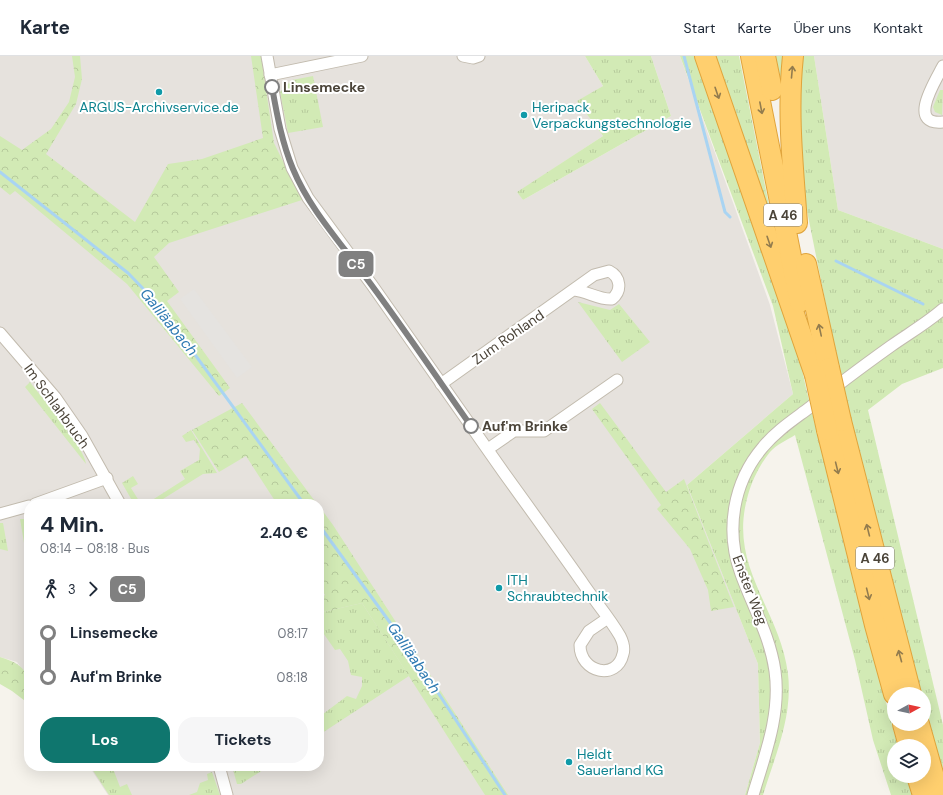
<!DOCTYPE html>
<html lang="de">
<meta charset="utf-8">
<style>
body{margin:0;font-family:"DM Sans",sans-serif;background:#f6f6f7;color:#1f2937;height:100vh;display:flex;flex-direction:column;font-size:15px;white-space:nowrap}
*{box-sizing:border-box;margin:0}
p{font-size:13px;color:#747a83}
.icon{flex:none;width:22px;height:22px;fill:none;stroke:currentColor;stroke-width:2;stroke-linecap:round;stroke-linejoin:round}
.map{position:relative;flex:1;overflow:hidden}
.side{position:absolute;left:24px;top:443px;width:300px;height:272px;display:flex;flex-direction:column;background:#fff;border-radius:16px;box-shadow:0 4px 16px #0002}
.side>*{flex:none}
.badge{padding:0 8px;border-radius:6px;font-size:14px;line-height:26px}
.needle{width:26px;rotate:82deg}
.tools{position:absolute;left:887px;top:631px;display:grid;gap:8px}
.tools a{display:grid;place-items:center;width:44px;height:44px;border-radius:50%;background:#fff;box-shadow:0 4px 16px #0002;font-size:20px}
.map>.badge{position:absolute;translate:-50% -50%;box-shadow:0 0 0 2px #fff}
.legs{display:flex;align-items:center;gap:6px;height:44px;padding:0 16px;font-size:13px}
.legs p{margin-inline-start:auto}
.overview{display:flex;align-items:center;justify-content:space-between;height:68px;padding:0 16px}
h1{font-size:22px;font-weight:700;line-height:30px}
.cta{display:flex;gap:8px;margin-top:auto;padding:8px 16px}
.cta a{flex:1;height:46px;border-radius:16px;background:#0f766e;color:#fff;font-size:16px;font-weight:700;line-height:46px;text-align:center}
.cta a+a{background:#f6f6f7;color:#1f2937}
ul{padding:0 16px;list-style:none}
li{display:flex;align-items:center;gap:14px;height:44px;font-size:15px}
li i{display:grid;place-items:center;width:6px;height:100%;margin:0 5px;background:currentColor}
li i::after{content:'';width:10px;height:10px;margin:-5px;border:3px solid;border-radius:50%;background:#fff}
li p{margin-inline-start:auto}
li:first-child i{background:linear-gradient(#0000 50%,currentColor 0)}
li:last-child i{background:linear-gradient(currentColor 50%,#0000 0)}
header{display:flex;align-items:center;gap:24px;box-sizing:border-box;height:56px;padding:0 20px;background:#fff;border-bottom:1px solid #e0e1e3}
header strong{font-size:19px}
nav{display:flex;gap:22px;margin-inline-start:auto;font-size:14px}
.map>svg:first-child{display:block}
.industrial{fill:#e6e2dd}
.grass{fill:url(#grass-tufts)}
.forest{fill:url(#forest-crowns)}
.parking{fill:#e5e3e0}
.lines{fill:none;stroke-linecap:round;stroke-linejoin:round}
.stream{stroke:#a9d4f2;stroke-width:3}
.minor-casing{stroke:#c2bbae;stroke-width:13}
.motorway-casing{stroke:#e0a43c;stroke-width:22}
.minor{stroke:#fff;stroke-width:11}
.motorway{stroke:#ffcf6e;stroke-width:20}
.motorway-bridge-casing{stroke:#e0a43c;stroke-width:22;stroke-linecap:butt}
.motorway-bridge{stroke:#ffcf6e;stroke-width:20}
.oneway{stroke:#937c4e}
.line-1-casing{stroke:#fff;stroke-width:9}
.line-1{stroke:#808080;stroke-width:6}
.stop-1-dot{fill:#fff;stroke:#808080;stroke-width:2}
.culture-dot{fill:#0f9aa8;stroke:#fff;stroke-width:1.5}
.labels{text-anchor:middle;stroke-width:4;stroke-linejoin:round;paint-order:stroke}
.shield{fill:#fff;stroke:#817c74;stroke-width:1}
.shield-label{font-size:13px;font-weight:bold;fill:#4b4439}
.stop-label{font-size:14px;font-weight:bold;fill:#4b4439;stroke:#fff;text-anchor:start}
.culture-label{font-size:14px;fill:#0d838f;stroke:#fff;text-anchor:start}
.street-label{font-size:14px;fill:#4b4439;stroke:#fff}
.water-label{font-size:15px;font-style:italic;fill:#2e7ab2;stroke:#fff}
</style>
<header>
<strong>Karte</strong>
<nav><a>Start</a><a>Karte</a><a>Über uns</a><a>Kontakt</a></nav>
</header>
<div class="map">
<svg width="943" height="739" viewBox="0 0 943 739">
<defs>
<pattern id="grass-tufts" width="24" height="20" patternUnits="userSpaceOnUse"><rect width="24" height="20" fill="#d2eab5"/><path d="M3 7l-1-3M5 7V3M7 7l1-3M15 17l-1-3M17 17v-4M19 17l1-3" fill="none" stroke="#b6ca9c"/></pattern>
<pattern id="forest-crowns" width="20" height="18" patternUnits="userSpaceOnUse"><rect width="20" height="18" fill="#d2eab5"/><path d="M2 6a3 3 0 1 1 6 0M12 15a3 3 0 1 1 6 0" fill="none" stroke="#b6ca9c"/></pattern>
</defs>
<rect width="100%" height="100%" fill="#f6f3ec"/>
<!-- industrial -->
<g class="industrial">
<polygon points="0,0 585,0 603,30 578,46 603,80 518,136 523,144 671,60 651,0 680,0 770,249 793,338 687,429 758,608 760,687 745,739 108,739 89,710 319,710 319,448 29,448 29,623 17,606 0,601"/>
<polygon points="814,0 943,0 943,193 838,154"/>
</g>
<!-- grass -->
<g class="grass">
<polygon points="585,0 651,0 671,60 523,144 517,136 603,80 577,45 603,30"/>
<path d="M680 0H700L794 276 806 332 865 570 898 690H894V720H907L913 739H891L873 684 855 604 795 379C787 384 776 389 770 396 760 408 752 425 748 439 727 511 780 552 788 618 793 660 775 700 763 739H745L760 687 758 608 687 429 793 338 773 250Z"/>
<polygon points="709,0 739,0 777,189"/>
<polygon points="774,0 789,0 785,62"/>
<polygon points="801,0 814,0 838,154 943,193 943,312 902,328 868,354 943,669 943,728 924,654 924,638 920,638 846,349 804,140 797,57"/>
<polygon points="313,20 323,71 288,77 280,36 292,24"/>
<polygon points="940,34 943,34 942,59 935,56 933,51"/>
<polygon points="578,246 610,254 619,248 650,286 622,306"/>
<path d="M30 326C42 342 85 392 86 408L25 331Z"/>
<polygon points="191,374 217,417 203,418 155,448 146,448 185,423 180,415 199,404 200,393 194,384 186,386 182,380"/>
<polygon points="133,420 138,428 131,432 141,448 134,448 122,427"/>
<polygon points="20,463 24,463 29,481 29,516"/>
<polygon points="0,467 3,467 8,495 0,493"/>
<polygon points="362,547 409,620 319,679 319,661 347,640 356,643 362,630 362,621 351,619 348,605 340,593 335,594 319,571 319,557"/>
<polygon points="90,710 112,710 120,731 127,728 132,739 109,739"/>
<polygon points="232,710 269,710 241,728 237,728"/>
<polygon points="212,716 220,739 189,739 197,736 200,727 208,724 207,718"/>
</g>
<!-- forest -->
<g class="forest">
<polygon points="72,0 80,0 82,23 76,48 46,98 135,166 168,108 202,103 263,82 251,0 261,0 274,87 302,144 169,187 154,201 179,236 167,245 230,332 219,340 127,228 15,135 10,139 0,131 0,80 22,94 51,73 69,46 75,21"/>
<polygon points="242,347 317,448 277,448 246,400 219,416 192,374"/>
<polygon points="600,347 666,436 684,423 734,551 711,555 708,534 690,493 657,453 661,449 592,353"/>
<polygon points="319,450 333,469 508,739 485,739 362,547 319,557 319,543 325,539 319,530"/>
<path d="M0 601C30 610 29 620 29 648L12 635 0 628Z"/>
</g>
<!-- parking -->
<polygon class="parking" points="194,233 252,311 237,322 180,243"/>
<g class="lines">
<!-- stream -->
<g class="stream">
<polyline points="684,0 725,156 730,161"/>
<polyline points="0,116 128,217 158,248 304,448"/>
<polyline points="836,205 923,248"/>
<polyline points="319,469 410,594 505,739"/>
</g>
<defs>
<g id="minor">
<path d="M267 0 280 73 292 112 308 142 372 229 504 417C530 453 556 489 582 526 594 544 609 561 620 580 623 586 625 592 623 598 617 625 580 617 580 589L589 575 608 562"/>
<polyline points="463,0 473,2 479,0"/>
<path d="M943 10C936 24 906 70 943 66"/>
<polyline points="270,19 362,0"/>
<polyline points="0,277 55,341 82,380 120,448"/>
<path d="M441 328 594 219 609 215C621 221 622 235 612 243 599 244 587 235 574 234"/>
<polyline points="488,393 514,375 544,375 617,324"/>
<polyline points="35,448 107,422"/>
<polyline points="0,458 29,450"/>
<polyline points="219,710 227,739"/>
<path d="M753 739C765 699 781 658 775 615 770 580 753 551 741 518 725 475 733 426 763 391 776 375 793 364 809 352 836 330 863 310 891 290 908 278 927 267 943 253"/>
</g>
<g id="motorway">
<polyline points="705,0 815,319"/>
<polyline points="751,0 800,246"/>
<polyline points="765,0 772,34"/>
<path d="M793 0C787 56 793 111 797 167"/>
<polyline points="806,208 829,312"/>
<polyline points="841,365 911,638"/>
<polyline points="827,374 875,569 894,638"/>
<polyline points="903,668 909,690"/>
<polyline points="919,668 939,739"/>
<polyline points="917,720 923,739"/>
</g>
</defs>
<!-- minor casing -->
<use href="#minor" class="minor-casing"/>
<!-- motorway casing -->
<use href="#motorway" class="motorway-casing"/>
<!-- minor -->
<use href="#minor" class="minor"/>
<!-- motorway -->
<use href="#motorway" class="motorway"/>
<defs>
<g id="motorway-bridge">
<polyline points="829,312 841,365"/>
<polyline points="815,319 827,374"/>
</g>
</defs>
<!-- motorway-bridge casing -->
<use href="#motorway-bridge" class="motorway-bridge-casing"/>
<!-- motorway-bridge -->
<use href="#motorway-bridge" class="motorway-bridge"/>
</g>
<!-- one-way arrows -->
<defs><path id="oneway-shaft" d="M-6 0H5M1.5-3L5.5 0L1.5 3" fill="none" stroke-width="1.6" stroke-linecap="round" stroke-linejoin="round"/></defs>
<g class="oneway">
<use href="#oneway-shaft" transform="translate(792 16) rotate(-85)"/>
<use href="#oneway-shaft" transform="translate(717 37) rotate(71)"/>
<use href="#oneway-shaft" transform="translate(761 52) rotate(79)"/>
<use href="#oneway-shaft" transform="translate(769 186) rotate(71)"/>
<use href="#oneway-shaft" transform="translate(820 274) rotate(-102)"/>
<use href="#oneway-shaft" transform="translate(837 412) rotate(76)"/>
<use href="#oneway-shaft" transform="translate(868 474) rotate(-104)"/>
<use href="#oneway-shaft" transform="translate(868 538) rotate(76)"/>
<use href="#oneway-shaft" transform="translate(900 600) rotate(-105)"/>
</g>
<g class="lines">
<defs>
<path id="line-1" d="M272 31C277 59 282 87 293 113 309 152 339 185 364 219 401 268 435 319 471 370"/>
</defs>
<!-- line-1 casing -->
<use href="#line-1" class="line-1-casing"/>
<!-- line-1 -->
<use href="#line-1" class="line-1"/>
</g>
<!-- markers -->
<g class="stop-1-dot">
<circle cx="272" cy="31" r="7"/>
<circle cx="471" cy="370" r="7"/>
</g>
<g class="culture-dot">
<circle cx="159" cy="36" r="4"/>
<circle cx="524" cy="59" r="4"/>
<circle cx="499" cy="532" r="4"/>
<circle cx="569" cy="706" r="4"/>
</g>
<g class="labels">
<!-- shield labels -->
<g class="shield">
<rect x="764" y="148" width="38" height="22" rx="3"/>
<rect x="856" y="491" width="38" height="22" rx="3"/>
</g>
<g class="shield-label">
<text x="783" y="164">A 46</text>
<text x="875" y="507">A 46</text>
</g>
<!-- stop labels -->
<g class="stop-label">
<text x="283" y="36">Linsemecke</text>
<text x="482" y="375">Auf'm Brinke</text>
</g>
<!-- culture labels -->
<g class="culture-label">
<text x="159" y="56" text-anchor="middle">ARGUS-Archivservice.de</text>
<text x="532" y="56">Heripack<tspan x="532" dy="16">Verpackungstechnologie</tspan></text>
<text x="507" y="529">ITH<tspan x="507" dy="16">Schraubtechnik</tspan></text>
<text x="577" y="703">Heldt<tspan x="577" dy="16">Sauerland KG</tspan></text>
</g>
<!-- street labels -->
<g class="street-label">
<text transform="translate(508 281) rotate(-35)" y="5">Zum Rohland</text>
<text transform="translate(57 350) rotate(54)" y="5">Im Schlahbruch</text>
<text transform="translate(750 534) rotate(69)" y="5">Enster Weg</text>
</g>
<!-- water labels -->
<g class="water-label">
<text transform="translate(169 266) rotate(51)" y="5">Galiläabach</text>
<text transform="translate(414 602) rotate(56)" y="5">Galiläabach</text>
</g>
</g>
</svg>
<div class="tools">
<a><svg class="needle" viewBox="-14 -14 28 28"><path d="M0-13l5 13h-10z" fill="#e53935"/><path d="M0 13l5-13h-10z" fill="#747a83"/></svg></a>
<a><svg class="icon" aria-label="layers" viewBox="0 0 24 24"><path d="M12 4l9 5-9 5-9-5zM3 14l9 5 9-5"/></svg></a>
</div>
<b class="badge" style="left:356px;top:208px;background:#808080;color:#fff">C5</b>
<section class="side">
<div class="overview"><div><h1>4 Min.</h1><p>08:14 – 08:18 · Bus</p></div><b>2.40 €</b></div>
<div class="legs"><svg class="icon" aria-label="walk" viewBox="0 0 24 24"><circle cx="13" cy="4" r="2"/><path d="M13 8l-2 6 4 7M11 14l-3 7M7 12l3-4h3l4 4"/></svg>3<svg class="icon" aria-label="forward" viewBox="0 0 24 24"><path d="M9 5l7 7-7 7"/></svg><b class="badge" style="background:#808080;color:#fff">C5</b></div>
<ul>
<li><i style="color:#808080"></i><b>Linsemecke</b><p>08:17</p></li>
<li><i style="color:#808080"></i><b>Auf'm Brinke</b><p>08:18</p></li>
</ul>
<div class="cta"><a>Los</a><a>Tickets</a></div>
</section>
</div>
